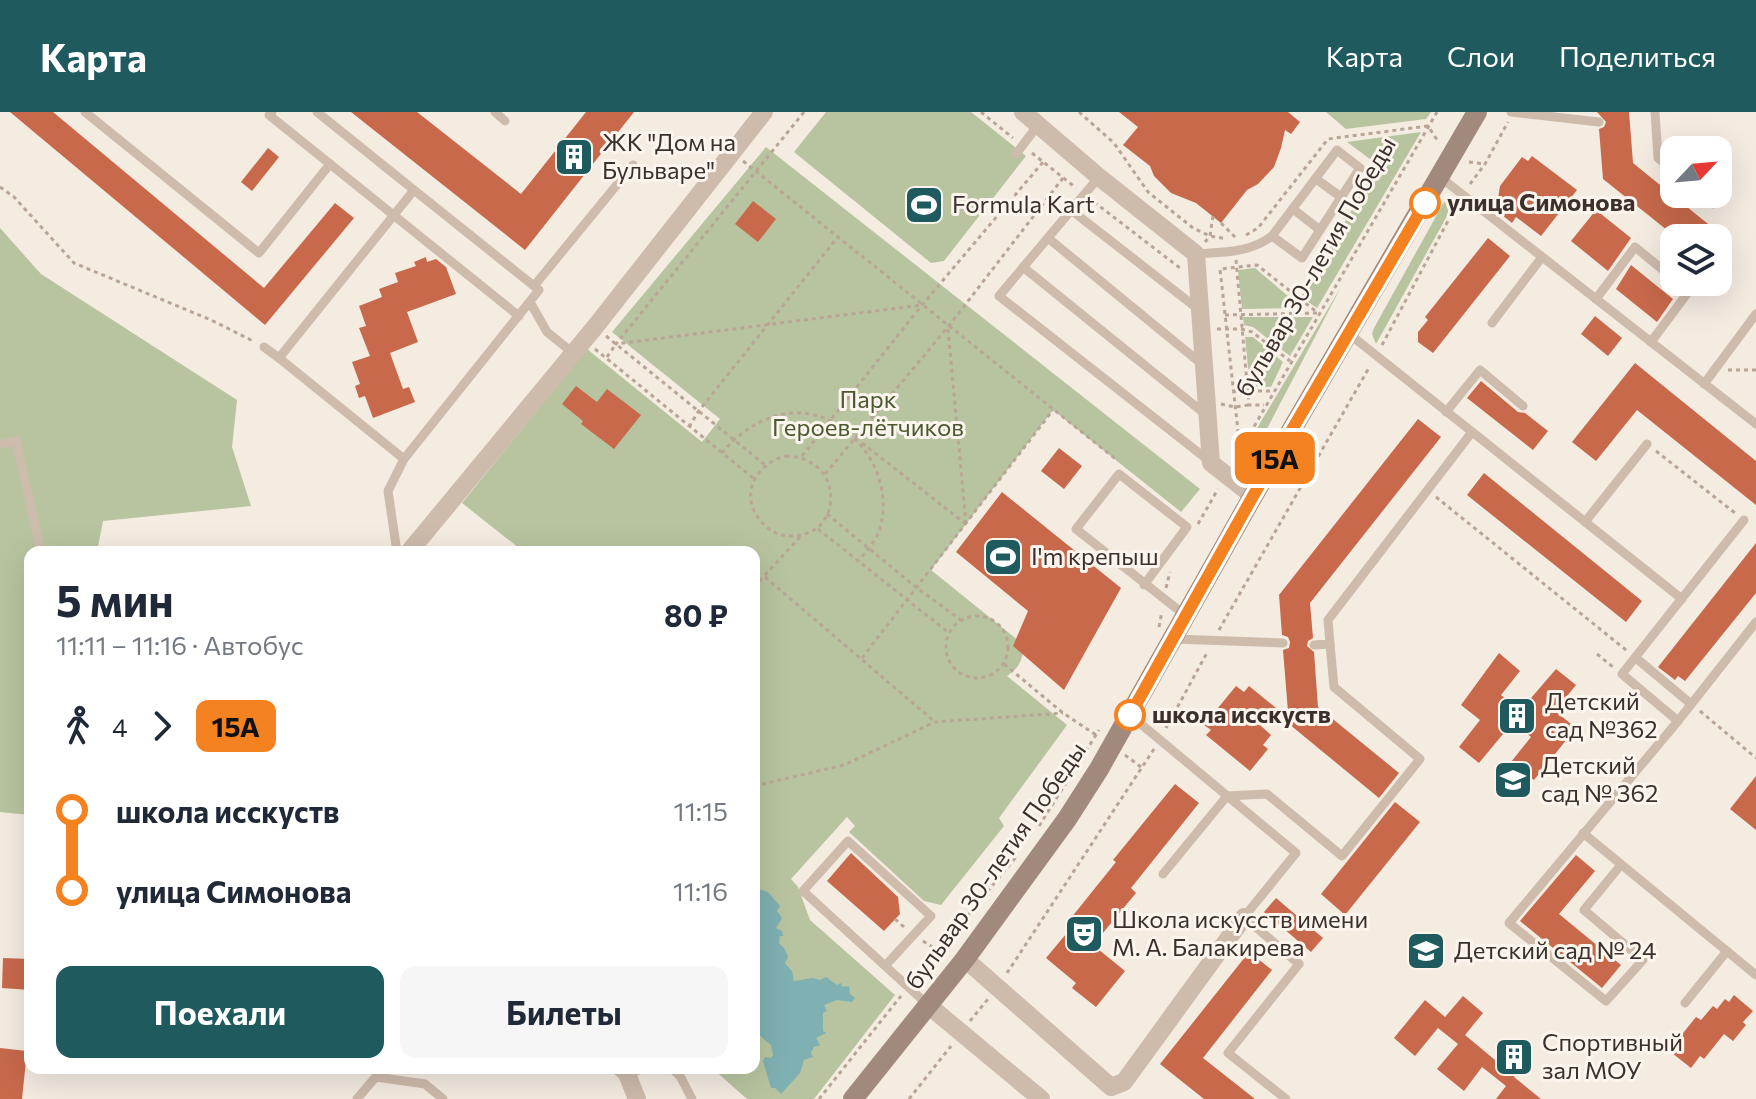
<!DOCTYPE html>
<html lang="ru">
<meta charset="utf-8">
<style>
body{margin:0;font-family:Commissioner,sans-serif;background:#f6f6f7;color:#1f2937;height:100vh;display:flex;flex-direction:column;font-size:30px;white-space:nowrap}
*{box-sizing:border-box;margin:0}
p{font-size:26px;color:#747a83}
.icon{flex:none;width:44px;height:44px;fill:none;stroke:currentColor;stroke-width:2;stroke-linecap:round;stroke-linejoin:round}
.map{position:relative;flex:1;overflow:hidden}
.details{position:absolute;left:24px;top:434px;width:736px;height:528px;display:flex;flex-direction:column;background:#fff;border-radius:16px;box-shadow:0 8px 32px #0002}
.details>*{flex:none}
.badge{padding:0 16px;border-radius:12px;font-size:28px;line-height:52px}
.needle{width:52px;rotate:64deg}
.controls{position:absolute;left:1660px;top:24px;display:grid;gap:16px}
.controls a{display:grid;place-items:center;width:72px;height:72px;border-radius:16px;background:#fff;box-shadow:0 8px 32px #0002;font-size:40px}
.map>.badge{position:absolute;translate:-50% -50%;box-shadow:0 0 0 4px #fff}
.legs{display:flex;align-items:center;gap:12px;height:88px;padding:0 32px;font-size:26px}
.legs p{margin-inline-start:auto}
.head{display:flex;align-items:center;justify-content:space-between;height:136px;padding:0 32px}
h1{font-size:44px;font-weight:700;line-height:60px}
.cta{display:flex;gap:16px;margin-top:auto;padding:16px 32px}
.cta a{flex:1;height:92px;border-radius:16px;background:#1f5a5e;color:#fff;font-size:32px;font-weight:700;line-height:92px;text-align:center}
.cta a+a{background:#f6f6f7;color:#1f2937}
ul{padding:0 32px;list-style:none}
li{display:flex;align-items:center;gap:28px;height:80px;font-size:30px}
li i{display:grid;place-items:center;width:12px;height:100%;margin:0 10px;background:currentColor}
li i::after{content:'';width:20px;height:20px;margin:-10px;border:6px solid;border-radius:50%;background:#fff}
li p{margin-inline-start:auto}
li:first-child i{background:linear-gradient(#0000 50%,currentColor 0)}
li:last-child i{background:linear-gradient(currentColor 50%,#0000 0)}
header{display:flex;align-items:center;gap:48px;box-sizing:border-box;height:112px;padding:0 40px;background:#1f5a5e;color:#fff}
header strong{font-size:38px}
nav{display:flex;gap:44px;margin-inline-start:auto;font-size:28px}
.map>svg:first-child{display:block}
.green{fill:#b8c4a0}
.water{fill:#7fb0b2}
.building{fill:#c8694b}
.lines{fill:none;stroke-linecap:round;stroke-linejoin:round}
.path{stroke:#b9a596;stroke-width:3;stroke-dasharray:4 4;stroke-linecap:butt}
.service{stroke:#cdbbac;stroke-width:9}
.minor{stroke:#cdbbac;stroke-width:18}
.secondary{stroke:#a18a7d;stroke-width:20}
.line-1-casing{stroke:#fff;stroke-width:18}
.line-1{stroke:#f58220;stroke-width:12}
.stop-1-dot{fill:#fff;stroke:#f58220;stroke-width:4}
.labels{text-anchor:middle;stroke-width:6;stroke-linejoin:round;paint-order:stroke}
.poi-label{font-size:24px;fill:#3b302b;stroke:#fbf5ee;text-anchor:start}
.stop-label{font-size:24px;font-weight:bold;fill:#3b302b;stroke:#fbf5ee;text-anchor:start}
.street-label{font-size:24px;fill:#3b302b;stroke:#fbf5ee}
.park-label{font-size:24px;fill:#4a5a2e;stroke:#fbf5ee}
</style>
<header>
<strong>Карта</strong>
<nav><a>Карта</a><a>Слои</a><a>Поделиться</a></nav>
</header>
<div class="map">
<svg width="1756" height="987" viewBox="0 0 1756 987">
<rect width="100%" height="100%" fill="#f4ebe1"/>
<!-- green -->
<g class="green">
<polygon points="826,0 971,0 1026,44 944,149 931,151 794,40"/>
<polygon points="1326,0 1431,0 1426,7 1346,17"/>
<polygon points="1421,20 1317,196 1301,185 1378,53 1347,30"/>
<path d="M766 35 1200 377 1181 400 1053 298 931 458 1024 533C1022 549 1020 555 1007 564L1067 613 999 706 1004 714 941 793 924 789 849 720 855 714 847 705 791 767 798 775 810 808 895 883 814 987H747L712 956H754V440H524L462 391 587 237 702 330 720 307 612 220Z"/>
<polygon points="1450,86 1457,86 1376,232 1372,222 1374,216 1444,90"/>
<polygon points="0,116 41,162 237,288 232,335 251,394 103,409 97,440 30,440 30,703 0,700"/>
<polygon points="1255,156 1302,196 1242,197 1238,158"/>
<polygon points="1341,175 1247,355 1234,355"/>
<polygon points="1243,205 1313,205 1290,244 1253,215 1244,213"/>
<polygon points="1245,225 1253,225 1283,250 1271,275 1250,274"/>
</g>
<!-- water -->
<polygon class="water" points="758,777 768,780 780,794 777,799 782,806 776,816 782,819 783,824 780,824 779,831 785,837 788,845 785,851 792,859 794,869 813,866 820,868 826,865 837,873 841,871 842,875 849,874 850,882 855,886 852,890 837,888 824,893 827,899 823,901 823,919 826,921 816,926 820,933 814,935 811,941 813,945 804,948 800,961 781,982 775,976 771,976 763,949 765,945 771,946 773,943 771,933 758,922 757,915 754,913 754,781"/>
<!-- building -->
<g class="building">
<polygon points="10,0 53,0 264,176 335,91 354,106 265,213"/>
<polygon points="351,0 417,0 521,82 586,0 634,0 525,138"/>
<polygon points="1119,0 1288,0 1300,10 1291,22 1285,18 1281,36 1274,55 1258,72 1247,78 1221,111 1196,91 1171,81 1154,64 1150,54 1123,33 1138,15"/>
<polygon points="1597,0 1629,0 1633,51 1713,116 1705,126 1677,126 1603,67 1599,17 1604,15 1606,10"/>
<polygon points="268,36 279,45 252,79 241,70"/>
<polygon points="1532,44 1577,78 1541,124 1516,105 1512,111 1502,103 1497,93 1500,74 1522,45 1528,49"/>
<polygon points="753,89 776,107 758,130 735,112"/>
<polygon points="1596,98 1631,126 1608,159 1571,129"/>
<polygon points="1488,126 1510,144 1433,241 1418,230 1418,220 1428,208 1425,205"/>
<polygon points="426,145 427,150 436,147 446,155 456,182 407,200 418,230 390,241 403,277 409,275 415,290 373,306 365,284 359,286 355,274 360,272 352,250 370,244 359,216 366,214 359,194 382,185 379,177 398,170 395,161 416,154 414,150"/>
<polygon points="1631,153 1673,187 1657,210 1616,177"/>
<polygon points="1595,204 1622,226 1608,244 1581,222"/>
<polygon points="1635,251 1756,349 1756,393 1637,298 1596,349 1572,330"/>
<polygon points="1481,269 1518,300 1525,301 1548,319 1533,338 1467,286"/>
<polygon points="576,274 597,290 607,277 641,303 614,337 581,312 583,309 562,292"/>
<polygon points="1418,307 1441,325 1310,491 1313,526 1308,529 1307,534 1314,540 1318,595 1399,661 1379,686 1289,612 1283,538 1289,536 1290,530 1288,525 1282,523 1279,483"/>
<polygon points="1059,336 1082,354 1064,377 1041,359"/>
<polygon points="1484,361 1642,489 1626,510 1467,383"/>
<polygon points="1002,380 1121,476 1064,578 1013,534 1028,499 956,440"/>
<polygon points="1756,431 1756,481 1685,569 1678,564 1675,568 1658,555"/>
<polygon points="1499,541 1520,559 1501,583 1520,599 1556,557 1576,573 1555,599 1576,616 1534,668 1511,650 1531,625 1513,610 1479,651 1459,635 1480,608 1461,593"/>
<polygon points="1236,574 1244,580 1249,574 1276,596 1261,614 1271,623 1263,633 1268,637 1250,659 1206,623 1211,618 1204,613"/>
<polygon points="1756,664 1756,718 1730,697"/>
<polygon points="1175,672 1199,691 1131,776 1136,781 1093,833 1125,859 1096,895 1072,876 1076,871 1046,846 1076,810 1071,806 1116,750 1113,748"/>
<polygon points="1395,690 1420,710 1345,803 1321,782"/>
<polygon points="851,741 898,785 900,802 884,819 827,769"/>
<polygon points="1576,743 1595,759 1559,802 1621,853 1602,876 1520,809"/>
<polygon points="1276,786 1323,826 1311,840 1264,800"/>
<polygon points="1249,840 1272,858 1203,946 1255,987 1204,987 1160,952"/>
<polygon points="3,846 30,847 30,878 2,876"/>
<polygon points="1734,883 1753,899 1743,910 1746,913 1733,929 1724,922 1704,947 1700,944 1691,956 1672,941 1678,934 1675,931 1696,905 1701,908 1713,894 1717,897 1725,887 1729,890"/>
<polygon points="1463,884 1483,901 1465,923 1495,948 1512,927 1531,943 1514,965 1541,987 1496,987 1506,974 1482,955 1464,979 1437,957 1458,932 1438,916 1415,944 1394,926 1425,888 1445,905"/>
<polygon points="0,936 27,939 22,987 0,987"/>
</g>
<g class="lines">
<!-- path -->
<g class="path">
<polyline points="804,0 616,232 922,193"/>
<polyline points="981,0 1013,26"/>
<polyline points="1079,0 1114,31 1148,80 1193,116 1210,124 1227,127"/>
<polyline points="1032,41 1076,76"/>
<polyline points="743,49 1118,349"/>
<polyline points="1469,50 1485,52"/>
<polyline points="1470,72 1485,52 1508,10"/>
<polyline points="0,75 14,85 74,151 211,208 255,230"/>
<polyline points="1094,90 1180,156"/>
<polyline points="1221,111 1235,125"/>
<polyline points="1246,123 1258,116 1328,27 1428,14 1439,31"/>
<polyline points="1205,130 1210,124 1213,104"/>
<polyline points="1236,148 1249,293 1264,293"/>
<polyline points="1225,203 1317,201"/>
<polyline points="948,217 966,412"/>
<polyline points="1217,217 1241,217 1252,220 1290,249"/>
<polyline points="606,224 765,353"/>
<polyline points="1382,233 1457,92"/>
<polyline points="595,237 753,366"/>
<polyline points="607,245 616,232"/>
<polyline points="1728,258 1756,258"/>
<polyline points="1234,279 1274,279"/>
<polyline points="1221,292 1235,295 1249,293"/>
<polyline points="689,315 698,300 837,126"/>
<polyline points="862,331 966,412"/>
<polyline points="1240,337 1220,157 1257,153 1318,201"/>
<polyline points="1656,339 1735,401"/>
<path d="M722 341C741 318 770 299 802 301 856 305 897 368 879 419 875 430 866 440 858 449"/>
<path d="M786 344C844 345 845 422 793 424 779 424 770 420 761 409 738 384 756 351 786 344Z"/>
<polyline points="802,344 922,193 1043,50"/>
<polyline points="1234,349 1437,0"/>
<polyline points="825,362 948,215 1063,66"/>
<polyline points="1436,385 1626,538"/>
<polyline points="827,402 917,476 961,508"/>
<polyline points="1198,412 1218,377"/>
<polyline points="818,417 949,521"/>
<polyline points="765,465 935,610"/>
<polyline points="754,475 800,425"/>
<polyline points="1166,476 1170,460"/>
<circle cx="977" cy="535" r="31"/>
<polyline points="1159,515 1162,499"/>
<polyline points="1219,518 1370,254"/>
<polyline points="1597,542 1613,555"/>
<polyline points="862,546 1053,298"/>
<polyline points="1004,552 1063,601 1096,623"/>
<polyline points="1700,599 1756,646"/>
<polyline points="1166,616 1208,539"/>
<polyline points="1125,643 1141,655"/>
<polyline points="754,674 844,653 935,610 1063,601"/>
<polyline points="1039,714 1099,618"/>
<polyline points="895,807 904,815"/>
<polyline points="923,829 937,838"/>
<polyline points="1007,861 1154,637"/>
<polyline points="916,866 1016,745"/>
<polyline points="970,909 988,887"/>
<polyline points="819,987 901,884"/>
<polyline points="909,987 951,934"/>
</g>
<!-- service -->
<g class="service">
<polyline points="85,0 259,141 330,52 519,204"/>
<polyline points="272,0 269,3 330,52"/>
<polyline points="317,0 414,78 279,246 404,347"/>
<polyline points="495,0 505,9"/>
<polyline points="1511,0 1599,10"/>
<polyline points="1655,0 1658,46 1674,59"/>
<polygon points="1337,38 1360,56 1302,146 1272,124"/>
<polyline points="1016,42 1038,13"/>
<polyline points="1099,65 999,184 1208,348"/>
<polyline points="1440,65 1756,312"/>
<polyline points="1316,67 1341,85"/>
<polyline points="1702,82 1713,92"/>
<polyline points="1293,97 1320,118"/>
<polyline points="1071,98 1198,197"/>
<polyline points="1048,126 1203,253"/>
<path d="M1196 142C1223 140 1250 141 1272 124"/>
<polyline points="1023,155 1205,302"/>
<polyline points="534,174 633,53"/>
<polyline points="1596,187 1635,135 1674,167"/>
<polyline points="530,190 547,220 573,241"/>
<polyline points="1492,211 1542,145"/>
<polyline points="1348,221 1682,487"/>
<polyline points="1651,230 1689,179 1678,170"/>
<polyline points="264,235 279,246"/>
<polyline points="1704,272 1756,202"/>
<polyline points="1446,300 1480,258 1523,294"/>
<polyline points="0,332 16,329 41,440"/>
<polyline points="1585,410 1647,332"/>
<polyline points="397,440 388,379 404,347 539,178 414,78"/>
<polyline points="1144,473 1187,415 1119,362 1076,417 1186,504"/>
<polyline points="1174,527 1283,531"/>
<polyline points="1314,533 1330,532 1328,508 1472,320"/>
<polyline points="1636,546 1691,592"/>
<polyline points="1130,603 1296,741 1244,805 1299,852 1228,941 1286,987"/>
<polyline points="1678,609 1622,562 1744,408"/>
<polyline points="1583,721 1756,863"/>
<polyline points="1620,754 1584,798 1643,848 1606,889 1509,811 1678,609 1756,510"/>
<polyline points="1163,762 1227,684 1267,682 1342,744 1420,647 1334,575 1330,532"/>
<polyline points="885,854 931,804 848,729 803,779 928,893"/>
<polyline points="1685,891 1727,839"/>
<polyline points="671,956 680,964 692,987"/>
<polyline points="627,962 645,956"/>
<polyline points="376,965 425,972 443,987"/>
<polyline points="357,987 379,961 380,956"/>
</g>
<!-- minor -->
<g class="minor">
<polyline points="1023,0 1099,65 1196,142 1211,351 1253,384"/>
<polyline points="409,440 595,215 764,0"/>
<polyline points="965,847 1111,975 1124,970 1244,805"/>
<polyline points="928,893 1041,987"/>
<polyline points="621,956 627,962 637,987"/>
</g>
<!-- secondary -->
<polyline class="secondary" points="853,987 965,847 1067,707 1099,657 1253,384 1477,0"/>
</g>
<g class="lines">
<defs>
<polyline id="line-1" points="1130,603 1253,384 1425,91"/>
</defs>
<!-- line-1 casing -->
<use href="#line-1" class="line-1-casing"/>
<!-- line-1 -->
<use href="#line-1" class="line-1"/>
</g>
<!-- icons -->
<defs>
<symbol id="building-square" viewBox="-11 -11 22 22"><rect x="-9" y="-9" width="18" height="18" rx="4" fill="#1f5a5e" stroke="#fbf5ee"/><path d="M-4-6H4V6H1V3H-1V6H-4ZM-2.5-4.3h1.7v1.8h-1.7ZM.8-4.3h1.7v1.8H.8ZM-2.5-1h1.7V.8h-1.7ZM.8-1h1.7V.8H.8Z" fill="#fff"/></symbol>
<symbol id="stadium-square" viewBox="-11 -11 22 22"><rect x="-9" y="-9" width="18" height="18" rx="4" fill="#1f5a5e" stroke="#fbf5ee"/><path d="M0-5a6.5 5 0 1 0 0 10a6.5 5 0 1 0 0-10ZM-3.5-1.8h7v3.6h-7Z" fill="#fff"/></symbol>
<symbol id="school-square" viewBox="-11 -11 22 22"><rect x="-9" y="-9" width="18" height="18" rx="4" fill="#1f5a5e" stroke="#fbf5ee"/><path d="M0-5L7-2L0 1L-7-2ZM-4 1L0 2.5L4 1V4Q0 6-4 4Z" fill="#fff"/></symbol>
<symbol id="theatre-square" viewBox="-11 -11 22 22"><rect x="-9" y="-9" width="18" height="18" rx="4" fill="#1f5a5e" stroke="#fbf5ee"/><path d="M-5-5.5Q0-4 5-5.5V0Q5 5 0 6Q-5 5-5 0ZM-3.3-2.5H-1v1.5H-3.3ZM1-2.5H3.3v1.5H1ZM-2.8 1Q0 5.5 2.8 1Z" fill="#fff"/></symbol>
</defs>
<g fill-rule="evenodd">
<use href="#building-square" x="552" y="23" width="44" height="44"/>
<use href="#stadium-square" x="902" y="71" width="44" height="44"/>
<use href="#stadium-square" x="981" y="423" width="44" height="44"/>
<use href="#building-square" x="1495" y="582" width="44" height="44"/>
<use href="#school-square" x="1491" y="646" width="44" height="44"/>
<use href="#theatre-square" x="1062" y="800" width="44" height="44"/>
<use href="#school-square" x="1404" y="817" width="44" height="44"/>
<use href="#building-square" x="1492" y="923" width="44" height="44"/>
</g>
<!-- markers -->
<g class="stop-1-dot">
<circle cx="1425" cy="91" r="14"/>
<circle cx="1130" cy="603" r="14"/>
</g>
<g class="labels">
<!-- poi labels -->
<g class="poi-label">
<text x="602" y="39">ЖК "Дом на<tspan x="602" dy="28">Бульваре"</tspan></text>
<text x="952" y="101">Formula Kart</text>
<text x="1031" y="453">I'm крепыш</text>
<text x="1545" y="598">Детский<tspan x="1545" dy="28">сад №362</tspan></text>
<text x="1541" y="662">Детский<tspan x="1541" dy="28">сад № 362</tspan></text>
<text x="1112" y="816">Школа искусств имени<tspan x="1112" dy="28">М. А. Балакирева</tspan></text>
<text x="1454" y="847">Детский сад № 24</text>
<text x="1542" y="939">Спортивный<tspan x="1542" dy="28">зал МОУ</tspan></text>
</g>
<!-- stop labels -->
<g class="stop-label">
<text x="1447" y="99">улица Симонова</text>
<text x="1152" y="611">школа исскуств</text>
</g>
<!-- street labels -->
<g class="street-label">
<text transform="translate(1316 155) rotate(-60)" y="8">бульвар 30-летия Победы</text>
<text transform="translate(996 754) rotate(-55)" y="8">бульвар 30-летия Победы</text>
</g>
<!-- park labels -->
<g class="park-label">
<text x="868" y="296">Парк<tspan x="868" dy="28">Героев-лётчиков</tspan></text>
</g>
</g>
</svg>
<div class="controls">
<a><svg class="needle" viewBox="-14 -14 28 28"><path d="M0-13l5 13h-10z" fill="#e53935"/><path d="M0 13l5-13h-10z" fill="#747a83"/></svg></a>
<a><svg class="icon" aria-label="layers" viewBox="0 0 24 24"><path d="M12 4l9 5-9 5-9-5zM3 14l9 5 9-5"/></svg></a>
</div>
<b class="badge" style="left:1275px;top:346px;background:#f58220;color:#111">15А</b>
<section class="details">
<div class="head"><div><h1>5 мин</h1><p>11:11 – 11:16 · Автобус</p></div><b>80 ₽</b></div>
<div class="legs"><svg class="icon" aria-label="walk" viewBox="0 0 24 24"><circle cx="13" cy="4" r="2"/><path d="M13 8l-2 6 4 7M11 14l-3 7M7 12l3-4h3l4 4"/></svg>4<svg class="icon" aria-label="forward" viewBox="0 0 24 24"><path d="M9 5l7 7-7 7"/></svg><b class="badge" style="background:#f58220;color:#111">15А</b></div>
<ul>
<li><i style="color:#f58220"></i><b>школа исскуств</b><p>11:15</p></li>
<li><i style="color:#f58220"></i><b>улица Симонова</b><p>11:16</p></li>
</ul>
<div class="cta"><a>Поехали</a><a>Билеты</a></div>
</section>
</div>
